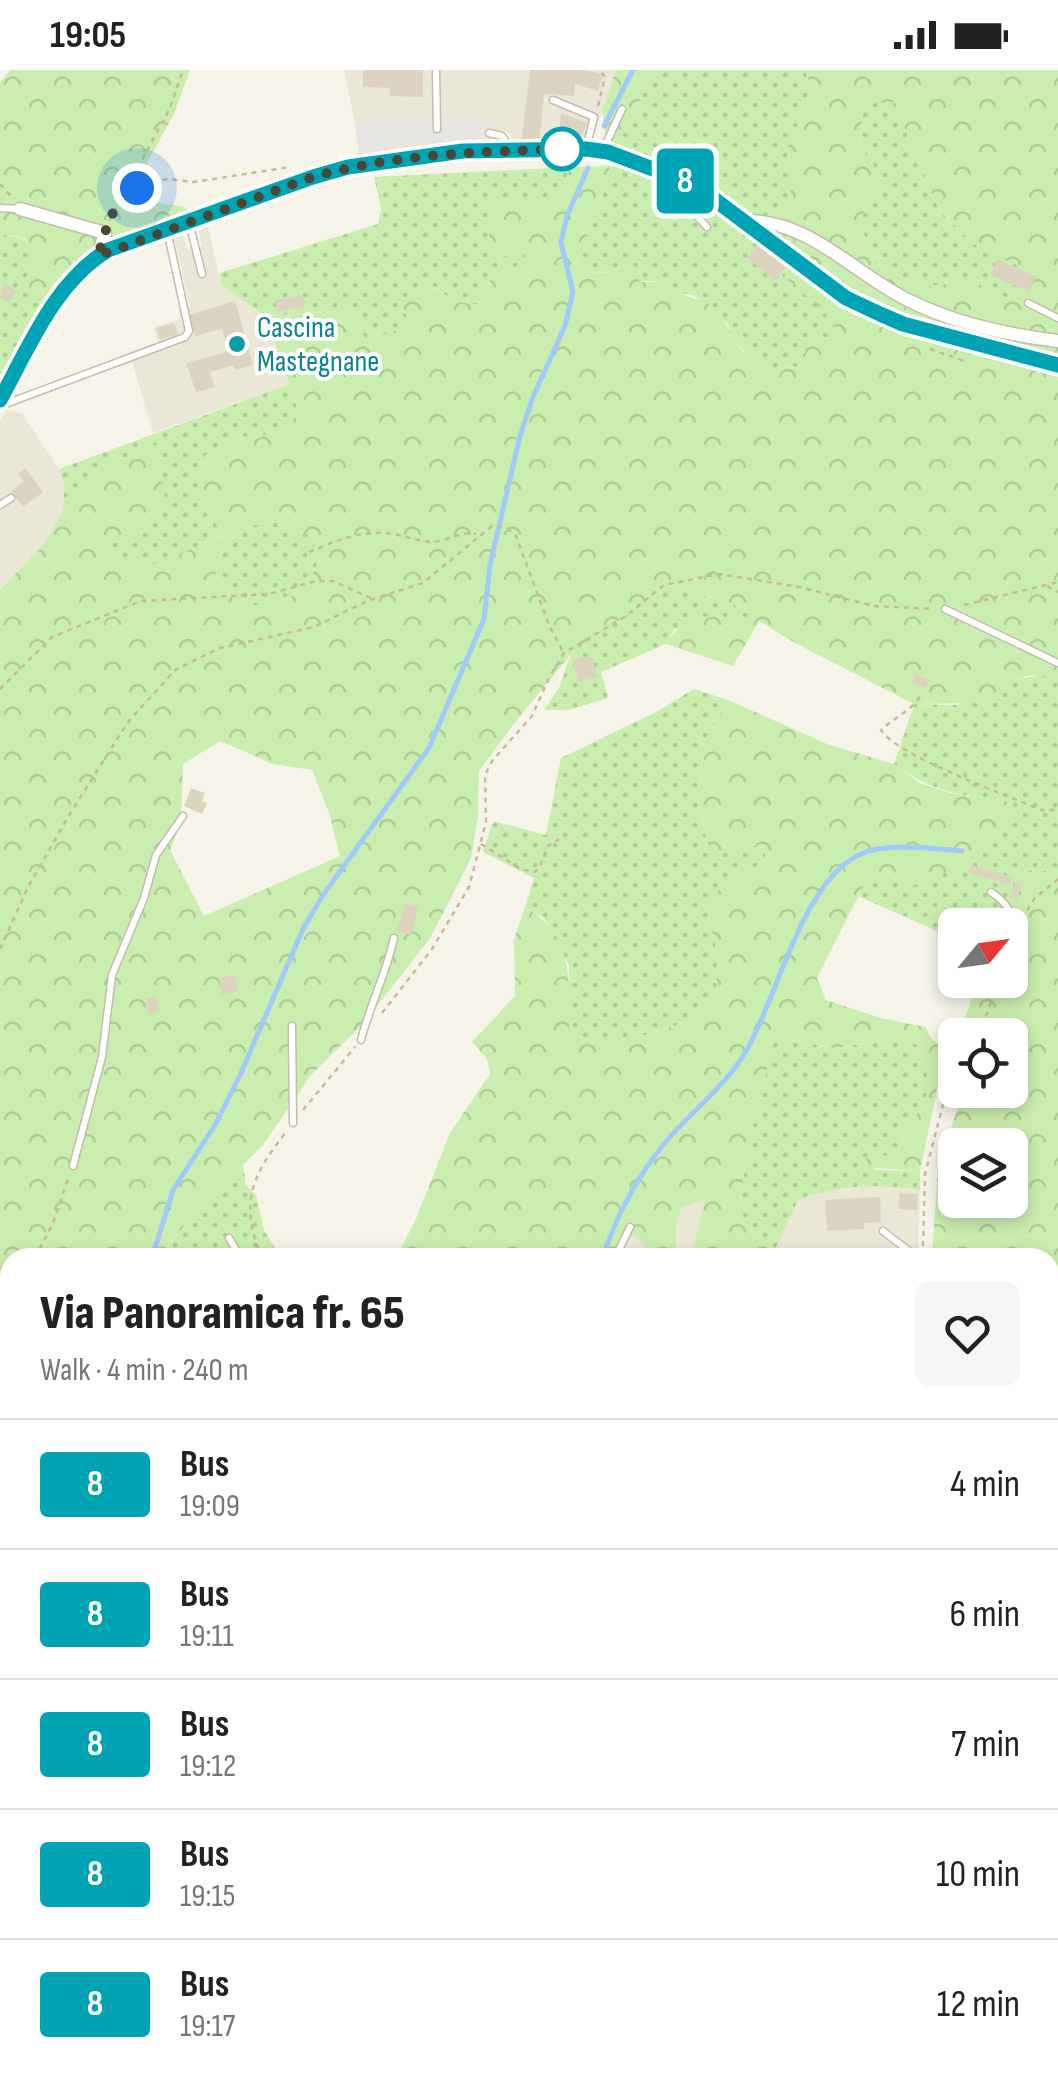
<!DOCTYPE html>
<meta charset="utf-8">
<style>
body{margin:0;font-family:"Sofia Sans Condensed",sans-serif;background:#f6f6f6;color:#222;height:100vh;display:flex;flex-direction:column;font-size:38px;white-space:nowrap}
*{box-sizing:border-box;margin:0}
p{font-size:32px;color:#767676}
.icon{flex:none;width:55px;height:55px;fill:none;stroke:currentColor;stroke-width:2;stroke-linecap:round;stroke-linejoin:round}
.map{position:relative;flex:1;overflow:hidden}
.sheet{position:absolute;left:0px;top:1178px;width:1060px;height:842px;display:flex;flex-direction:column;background:#fff;border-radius:30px 30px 0 0;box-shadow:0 5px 15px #0003}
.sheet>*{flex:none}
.badge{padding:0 20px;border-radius:8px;font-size:35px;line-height:65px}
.needle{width:65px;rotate:61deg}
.fabs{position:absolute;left:938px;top:838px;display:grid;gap:20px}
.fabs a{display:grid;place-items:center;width:90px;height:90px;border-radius:15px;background:#fff;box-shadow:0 5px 15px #0003;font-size:50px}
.you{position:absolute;width:50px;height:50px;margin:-25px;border:8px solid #fff;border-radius:50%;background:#1a73e8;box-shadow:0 0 0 15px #1a73e833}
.map>.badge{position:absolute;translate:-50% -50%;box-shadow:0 0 0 5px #fff}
.round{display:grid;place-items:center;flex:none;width:105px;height:105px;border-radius:15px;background:#f6f6f6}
.headline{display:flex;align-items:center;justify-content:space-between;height:170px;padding:0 40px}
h1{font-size:48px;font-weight:800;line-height:75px}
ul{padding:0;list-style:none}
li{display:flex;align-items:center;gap:30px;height:130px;padding:0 40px;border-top:2px solid #e0e0e0}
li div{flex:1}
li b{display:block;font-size:38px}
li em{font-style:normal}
li .badge{min-width:110px;font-weight:700;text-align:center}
.status{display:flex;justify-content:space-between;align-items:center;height:70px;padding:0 50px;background:#fff;direction:ltr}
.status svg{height:28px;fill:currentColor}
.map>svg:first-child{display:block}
.residential{fill:#eae7d7}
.grass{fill:url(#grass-dots)}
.forest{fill:url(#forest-crowns);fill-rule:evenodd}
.parking{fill:#e7e5e1}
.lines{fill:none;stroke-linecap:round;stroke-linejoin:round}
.stream{stroke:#a1caf8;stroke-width:5}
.building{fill:#dcd4c0}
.lane-casing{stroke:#c3bdab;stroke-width:9}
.street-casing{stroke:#c3bdab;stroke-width:15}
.secondary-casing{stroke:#dad095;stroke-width:20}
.path{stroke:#c6bc9a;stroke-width:2.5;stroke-dasharray:5 5;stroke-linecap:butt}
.lane{stroke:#fff;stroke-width:6}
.street{stroke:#fff;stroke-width:12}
.secondary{stroke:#fff8ca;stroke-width:18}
.line-casing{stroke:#fff;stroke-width:22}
.line{stroke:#00a3b4;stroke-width:15}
.walk{stroke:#4b4536;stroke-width:10;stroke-dasharray:0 18}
.stop-dot{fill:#fff;stroke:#00a3b4;stroke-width:5}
.culture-dot{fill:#0f9aa8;stroke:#fff;stroke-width:4}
.labels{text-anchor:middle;stroke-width:8;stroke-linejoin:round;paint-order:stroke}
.culture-label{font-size:30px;fill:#0d838f;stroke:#fff;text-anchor:start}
</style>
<div class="status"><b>19:05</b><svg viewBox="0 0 49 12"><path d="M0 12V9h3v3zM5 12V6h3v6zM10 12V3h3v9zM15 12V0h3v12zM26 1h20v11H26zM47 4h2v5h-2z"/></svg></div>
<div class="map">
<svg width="1058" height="2018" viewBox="0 0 1058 2018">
<defs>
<pattern id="grass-dots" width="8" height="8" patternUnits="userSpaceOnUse" patternTransform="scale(2.5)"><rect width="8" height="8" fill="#caeeaf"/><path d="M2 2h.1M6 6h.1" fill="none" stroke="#afcd97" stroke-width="1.8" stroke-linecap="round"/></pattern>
<pattern id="forest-crowns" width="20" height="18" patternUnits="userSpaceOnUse" patternTransform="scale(2.5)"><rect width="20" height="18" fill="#caeeaf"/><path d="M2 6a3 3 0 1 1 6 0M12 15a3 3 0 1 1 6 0" fill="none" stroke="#afcd97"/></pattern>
</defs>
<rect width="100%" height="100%" fill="#f6f4e9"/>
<!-- residential -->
<g class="residential">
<polygon points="344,0 616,0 590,77 516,76 510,64 501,59 500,76 488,76 489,53 444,47 355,53"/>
<polygon points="208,156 221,215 265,246 289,314 153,363 129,282 158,272 154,257 180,249 178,240 190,237 174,168 183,165 187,179 202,176 199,161"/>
<polygon points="8,340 22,343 59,399 64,416 63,442 43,475 0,520 0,350"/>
<polygon points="870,1114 920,1120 918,1187 805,1187 776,1178 798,1130 833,1119"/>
<polygon points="706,1129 691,1187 619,1188 625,1172 634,1164 647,1179 676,1157 681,1138"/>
<polygon points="958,2010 1017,2010 1003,2018 961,2018"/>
</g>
<!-- grass -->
<g class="grass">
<path d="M653 0H805C818 24 799 57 787 78L794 112 780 151 754 144 692 107 610 75 611 70 605 68 606 64 627 57Z"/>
<polygon points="894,32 939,140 974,174 1029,201 1014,231 970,210 931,216 910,211 874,193 860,152 870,128 882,110 859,74 864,33"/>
<path d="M610 96 644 101 670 125 676 118 718 142 788 195 785 206 820 237 839 261 838 268 825 275 804 273 806 296 775 299 756 294 734 270 727 253 693 225 678 223 660 211H638L637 198 623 195C609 206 594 203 577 199L579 177 598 144Z"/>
<polygon points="569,97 565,117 548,133 524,184 530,191 492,206 479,235 454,231 434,217 414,255 365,271 354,240 265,246 221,215 219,203 378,154 381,139 374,107"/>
<path d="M0 165C47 167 37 190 41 229L47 228 0 308Z"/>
<polygon points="289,314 300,346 257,369 226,464 155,495 121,493 110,473 144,462 117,391 63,442 64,416 59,399"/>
<path d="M277 451 310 465 320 490C296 531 287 537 239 535L216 505C219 470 244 453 277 451Z"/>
<polygon points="668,516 731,533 758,550 675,559 666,574 601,602 608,628 569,640 544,640 559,618 571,584"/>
<path d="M1044 604 1058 610V801L1025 800 1002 855H955V869L858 826 870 803 963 795 996 758 1007 731C958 724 935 724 894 694L914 634 958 635 1009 611Z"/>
<polygon points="694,619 728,630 701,677 703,754 712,788 740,775 764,776 766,790 719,821 708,849 718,885 716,929 697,949 635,968 596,973 568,962 569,895 544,848 525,837 534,808 483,782 493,751 546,765 561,688 656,642"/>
<path d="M775 967 835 978 882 971 916 974C933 1006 934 1028 909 1055 902 1062 901 1077 897 1086H871L875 1100 920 1101V1120C870 1114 846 1114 798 1130L776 1178 762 1174 738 1146 748 1074Z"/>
<polygon points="243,1095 246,1115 256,1125 264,1160 281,1187 181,1187 172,1177 162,1187 158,1188 194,1144"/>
<polygon points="10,1778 10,1938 0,1947 0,1787"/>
<polygon points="25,2010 922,2010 932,2016 932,2010 944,2010 946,2018 33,2018"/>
</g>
<!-- forest -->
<g class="forest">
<path d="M10 0H190L174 44 132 120 159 133 181 136 189 140C130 163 81 171 47 228L41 229 29 221 25 213 36 183C28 165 18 166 0 165V13Z"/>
<polygon points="616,0 653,0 627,58 606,64 602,41"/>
<path d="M805 0H1058V286L912 250 848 220 775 163 794 112 787 78C799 56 818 25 805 0ZM894 32 939 140 973 174 1028 201 1014 231 970 210 931 216 910 211 874 193 860 152 870 128 882 110 859 74 864 34Z"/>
<path d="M610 96 598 144 579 177 577 199C590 202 605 206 617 199 630 192 617 195 632 194L637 198 639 211C647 214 654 210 662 211 670 213 669 216 675 220 684 227 699 228 710 235 722 243 726 254 733 267 748 295 776 304 806 295L804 273 807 267 815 266 825 275 838 268 839 261 820 237 784 206 788 195 840 236 905 266 1058 307V610C1027 597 1008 612 986 633L914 634 795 573 759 551 733 596 666 574C688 538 721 548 755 548L731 533 668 516 571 584 516 651 479 701 478 747 471 788 431 867 364 953 311 1005 263 1075 194 1144 158 1187 10 1188V1672L5 1681 0 1671V1470L7 1445 0 1436V1359L4 1338 0 1337V520L43 475 63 442 117 391 158 374 166 436 144 462 111 473 121 493 155 494 225 465 196 431 205 385 240 366 257 369 300 345 265 246 354 240 365 271 413 255 398 234 416 219 433 217 454 231 479 235 492 206 529 191 524 184 490 188 488 133H548L565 117 569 97ZM277 451 310 465 320 491C296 531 287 537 239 535L216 505C219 470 244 453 277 451ZM220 671 273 694 312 700 329 743 340 786 204 846 170 780 181 754 183 694Z"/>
<path d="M728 630 827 674 894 694 920 713 950 723 1007 731 1018 748 996 758 963 795 910 817 870 803 817 908 826 930 881 948 925 957 932 969 945 981 920 1101 862 1097 864 1091 871 1085 897 1086C901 1077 902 1062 908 1055 933 1028 933 1006 916 974L882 971 835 978 775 967 748 1074 738 1146 762 1174 805 1187H737L722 1179 718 1187H691L705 1130 681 1138 676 1157V1178L661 1185 647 1179 634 1165 612 1181 610 1187 396 1188 416 1149 450 1063 490 1004 487 989 472 972 515 926 514 869 525 837C575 865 569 913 569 962L596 973 635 968 697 949 716 929 718 885 708 849 719 820 766 790 764 776 740 775 712 789 703 754 701 677Z"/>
<path d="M1025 800 1058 801V1445L1050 1451V1188H932L938 1096 964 1020H1010V965H958L979 910H1010V855H1002ZM955 1075H1010V1130H955Z"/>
<polygon points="10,1698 10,1755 0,1764 0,1720"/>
<polygon points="1050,1749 1058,1757 1058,1947 1050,1908"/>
</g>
<!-- parking -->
<polygon class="parking" points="444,47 490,53 488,76 359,87 355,53"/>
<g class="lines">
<!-- stream -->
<g class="stream">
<polyline points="604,56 633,0"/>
<polyline points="152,1188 173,1120 215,1055 241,1003 303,859 323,825 429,678 484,549 490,495 520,366 533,327 565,256 573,222 561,172 567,146 588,98"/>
<path d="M602 1188C616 1148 637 1107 664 1074 692 1040 728 1015 749 976 778 922 800 825 850 790 880 769 928 779 962 781"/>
<polyline points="0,1627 10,1583"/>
<polyline points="0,1638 10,1658"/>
<polyline points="0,1748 10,1740"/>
</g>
</g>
<!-- building -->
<g class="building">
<polygon points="363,0 423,0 423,27 390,26 390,18 363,17"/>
<polygon points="530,0 585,0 603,4 598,21 575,14 574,26 544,24 539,74 521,72"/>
<polygon points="561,43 587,53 582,65 569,60 571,73 558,75"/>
<polygon points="757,175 786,197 776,211 747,189"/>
<polygon points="997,189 1036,206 1029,222 990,205"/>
<polygon points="3,213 16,221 9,233 0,227"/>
<polygon points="303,225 305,237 277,242 275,230"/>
<polygon points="235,231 253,295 235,300 234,295 210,302 215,317 196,322 186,293 229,281 222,259 195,266 189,245"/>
<polygon points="174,253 178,264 160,270 156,258"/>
<polygon points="25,398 43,422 23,437 11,421 24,411 18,404"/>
<polygon points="592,586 597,607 578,612 573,590"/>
<polygon points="916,604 929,610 926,618 912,612"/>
<polygon points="191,718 205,723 202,731 207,733 202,744 184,736"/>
<polygon points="971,795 1012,807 1010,815 969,803"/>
<polygon points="1015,812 1022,814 1017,830 1010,827"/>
<polygon points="405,833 419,837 411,865 397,861"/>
<polygon points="975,842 994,851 992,855 969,855"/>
<polygon points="235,905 238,921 222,925 219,908"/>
<polygon points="157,927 159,942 148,944 146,929"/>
<polygon points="900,1123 918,1124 917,1140 898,1139"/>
<polygon points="880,1127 881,1152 864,1153 864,1159 827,1161 825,1130"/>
<polygon points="726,2010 738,2010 737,2018 725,2018"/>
</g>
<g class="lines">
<defs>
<g id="lane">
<polyline points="436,0 437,59"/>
<polyline points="553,30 594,47 586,78"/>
<polyline points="489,63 502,66 508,75"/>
<polyline points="603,80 622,39"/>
<polyline points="660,108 707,157"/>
<polyline points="0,138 19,139"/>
<polyline points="189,152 202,204"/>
<polyline points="1028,233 1058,248"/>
<polyline points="0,336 185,267 189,261 167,160"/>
<polyline points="0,435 11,428"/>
<polyline points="945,539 1058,593"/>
<path d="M991 822C1016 839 1012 849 1010 877"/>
<polyline points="292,956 293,1053"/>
<path d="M361 970C370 935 386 904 394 868"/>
<polyline points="947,1021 953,959"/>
<polyline points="73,1096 102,987 112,905 144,828 156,785 183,746"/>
<polyline points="883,1161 918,1188"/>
<polyline points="229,1168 241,1188"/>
<polyline points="615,1188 630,1157"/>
<polyline points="0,1993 10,2003"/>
<polyline points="16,2010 24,2018"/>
</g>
<g id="street">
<polyline points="20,139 105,163 98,186"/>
<path d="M747 151C812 151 855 205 910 231 954 253 1009 265 1058 271"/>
<polyline points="0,1954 10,1945"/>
<polyline points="950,2010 952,2018"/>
<polyline points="1011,2018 1034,2010"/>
</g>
<path id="secondary" d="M0 330C29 278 55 212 108 180L313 107 347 97 463 81 586 79 607 82 681 110 710 126 845 228 903 254 1058 295"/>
</defs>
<!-- lane casing -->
<use href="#lane" class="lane-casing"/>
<!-- street casing -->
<use href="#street" class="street-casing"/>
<!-- secondary casing -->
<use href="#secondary" class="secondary-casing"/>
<!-- path -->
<g class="path">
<polyline points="598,36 605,7 600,0"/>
<polyline points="0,114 11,126"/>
<polyline points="125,123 147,113 167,109 194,112 290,97"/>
<polyline points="109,151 170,38 183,0"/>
<polyline points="930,279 967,292"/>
<path d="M309 482C334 472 357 461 385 463 400 464 416 471 431 472 447 472 461 460 476 464"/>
<polyline points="1047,516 1058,522"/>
<polyline points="964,535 1058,512"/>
<polyline points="0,619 52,567 141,531 269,524 316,511 333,511 371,528"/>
<path d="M920 627C909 642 895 647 881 660 897 686 1007 725 1041 740H1058"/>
<polyline points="481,774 521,799 534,802 539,799 548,776 559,769"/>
<polyline points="1022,849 1034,829 1058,809"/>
<polyline points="0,879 28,817 71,742 128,652 175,600 220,578 314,557 367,531 423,513 492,456 508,459 516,466 549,555 563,582"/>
<polyline points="382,943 432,879 469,817 486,752 485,705 492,691 532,646 550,606 564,583 626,546 664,515 719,504 799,517 874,536 932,539"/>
<polyline points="979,965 999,910"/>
<polyline points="303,1040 355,977"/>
<polyline points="923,1176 925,1104 944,1031"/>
<polyline points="35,1188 53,1153 69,1106"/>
<path d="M262 1188C239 1133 251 1107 286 1062"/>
<polyline points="0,1250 10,1234"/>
<polyline points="0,1706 10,1683"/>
<polyline points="1050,2005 1058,2002"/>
<polyline points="845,2010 847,2018"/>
</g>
<!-- lane -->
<use href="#lane" class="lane"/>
<!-- street -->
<use href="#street" class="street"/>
<!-- secondary -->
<use href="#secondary" class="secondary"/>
</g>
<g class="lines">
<defs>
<path id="line" d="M0 330C29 277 55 212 108 180L313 107 348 97 463 81 586 79 608 82 682 110 710 126 846 228 880 244 903 254 1058 295"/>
</defs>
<!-- line casing -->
<use href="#line" class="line-casing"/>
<!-- line -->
<use href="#line" class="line"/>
<!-- walk -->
<path class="walk" d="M137 118C112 130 106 160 98 186L313 107C395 84 477 82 562 79"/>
</g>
<!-- markers -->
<circle class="stop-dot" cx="562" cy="79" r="20"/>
<circle class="culture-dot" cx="237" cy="274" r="10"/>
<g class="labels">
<!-- culture labels -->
<g class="culture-label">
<text x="257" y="267">Cascina<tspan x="257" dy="34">Mastegnane</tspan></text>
</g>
</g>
</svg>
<div class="fabs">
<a><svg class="needle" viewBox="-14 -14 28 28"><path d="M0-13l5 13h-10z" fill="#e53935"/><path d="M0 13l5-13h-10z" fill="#767676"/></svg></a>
<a><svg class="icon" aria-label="locate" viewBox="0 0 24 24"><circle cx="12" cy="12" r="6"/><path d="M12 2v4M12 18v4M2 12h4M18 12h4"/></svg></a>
<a><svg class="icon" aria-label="layers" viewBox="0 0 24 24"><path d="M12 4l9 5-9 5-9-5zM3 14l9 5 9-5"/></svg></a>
</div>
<div class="you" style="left:137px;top:118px"></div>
<b class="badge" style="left:685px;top:111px;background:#00a3b4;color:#fff">8</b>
<section class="sheet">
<div class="headline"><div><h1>Via Panoramica fr. 65</h1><p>Walk · 4 min · 240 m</p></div><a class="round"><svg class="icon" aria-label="heart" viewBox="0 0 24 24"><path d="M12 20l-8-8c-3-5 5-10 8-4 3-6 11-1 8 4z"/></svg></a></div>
<ul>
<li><span class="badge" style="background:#00a3b4;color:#fff">8</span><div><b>Bus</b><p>19:09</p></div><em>4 min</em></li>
<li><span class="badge" style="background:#00a3b4;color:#fff">8</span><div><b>Bus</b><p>19:11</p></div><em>6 min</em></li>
<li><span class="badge" style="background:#00a3b4;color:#fff">8</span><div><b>Bus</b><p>19:12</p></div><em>7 min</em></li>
<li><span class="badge" style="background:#00a3b4;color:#fff">8</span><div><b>Bus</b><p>19:15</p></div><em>10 min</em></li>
<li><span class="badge" style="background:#00a3b4;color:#fff">8</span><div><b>Bus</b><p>19:17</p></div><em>12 min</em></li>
</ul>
</section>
</div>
